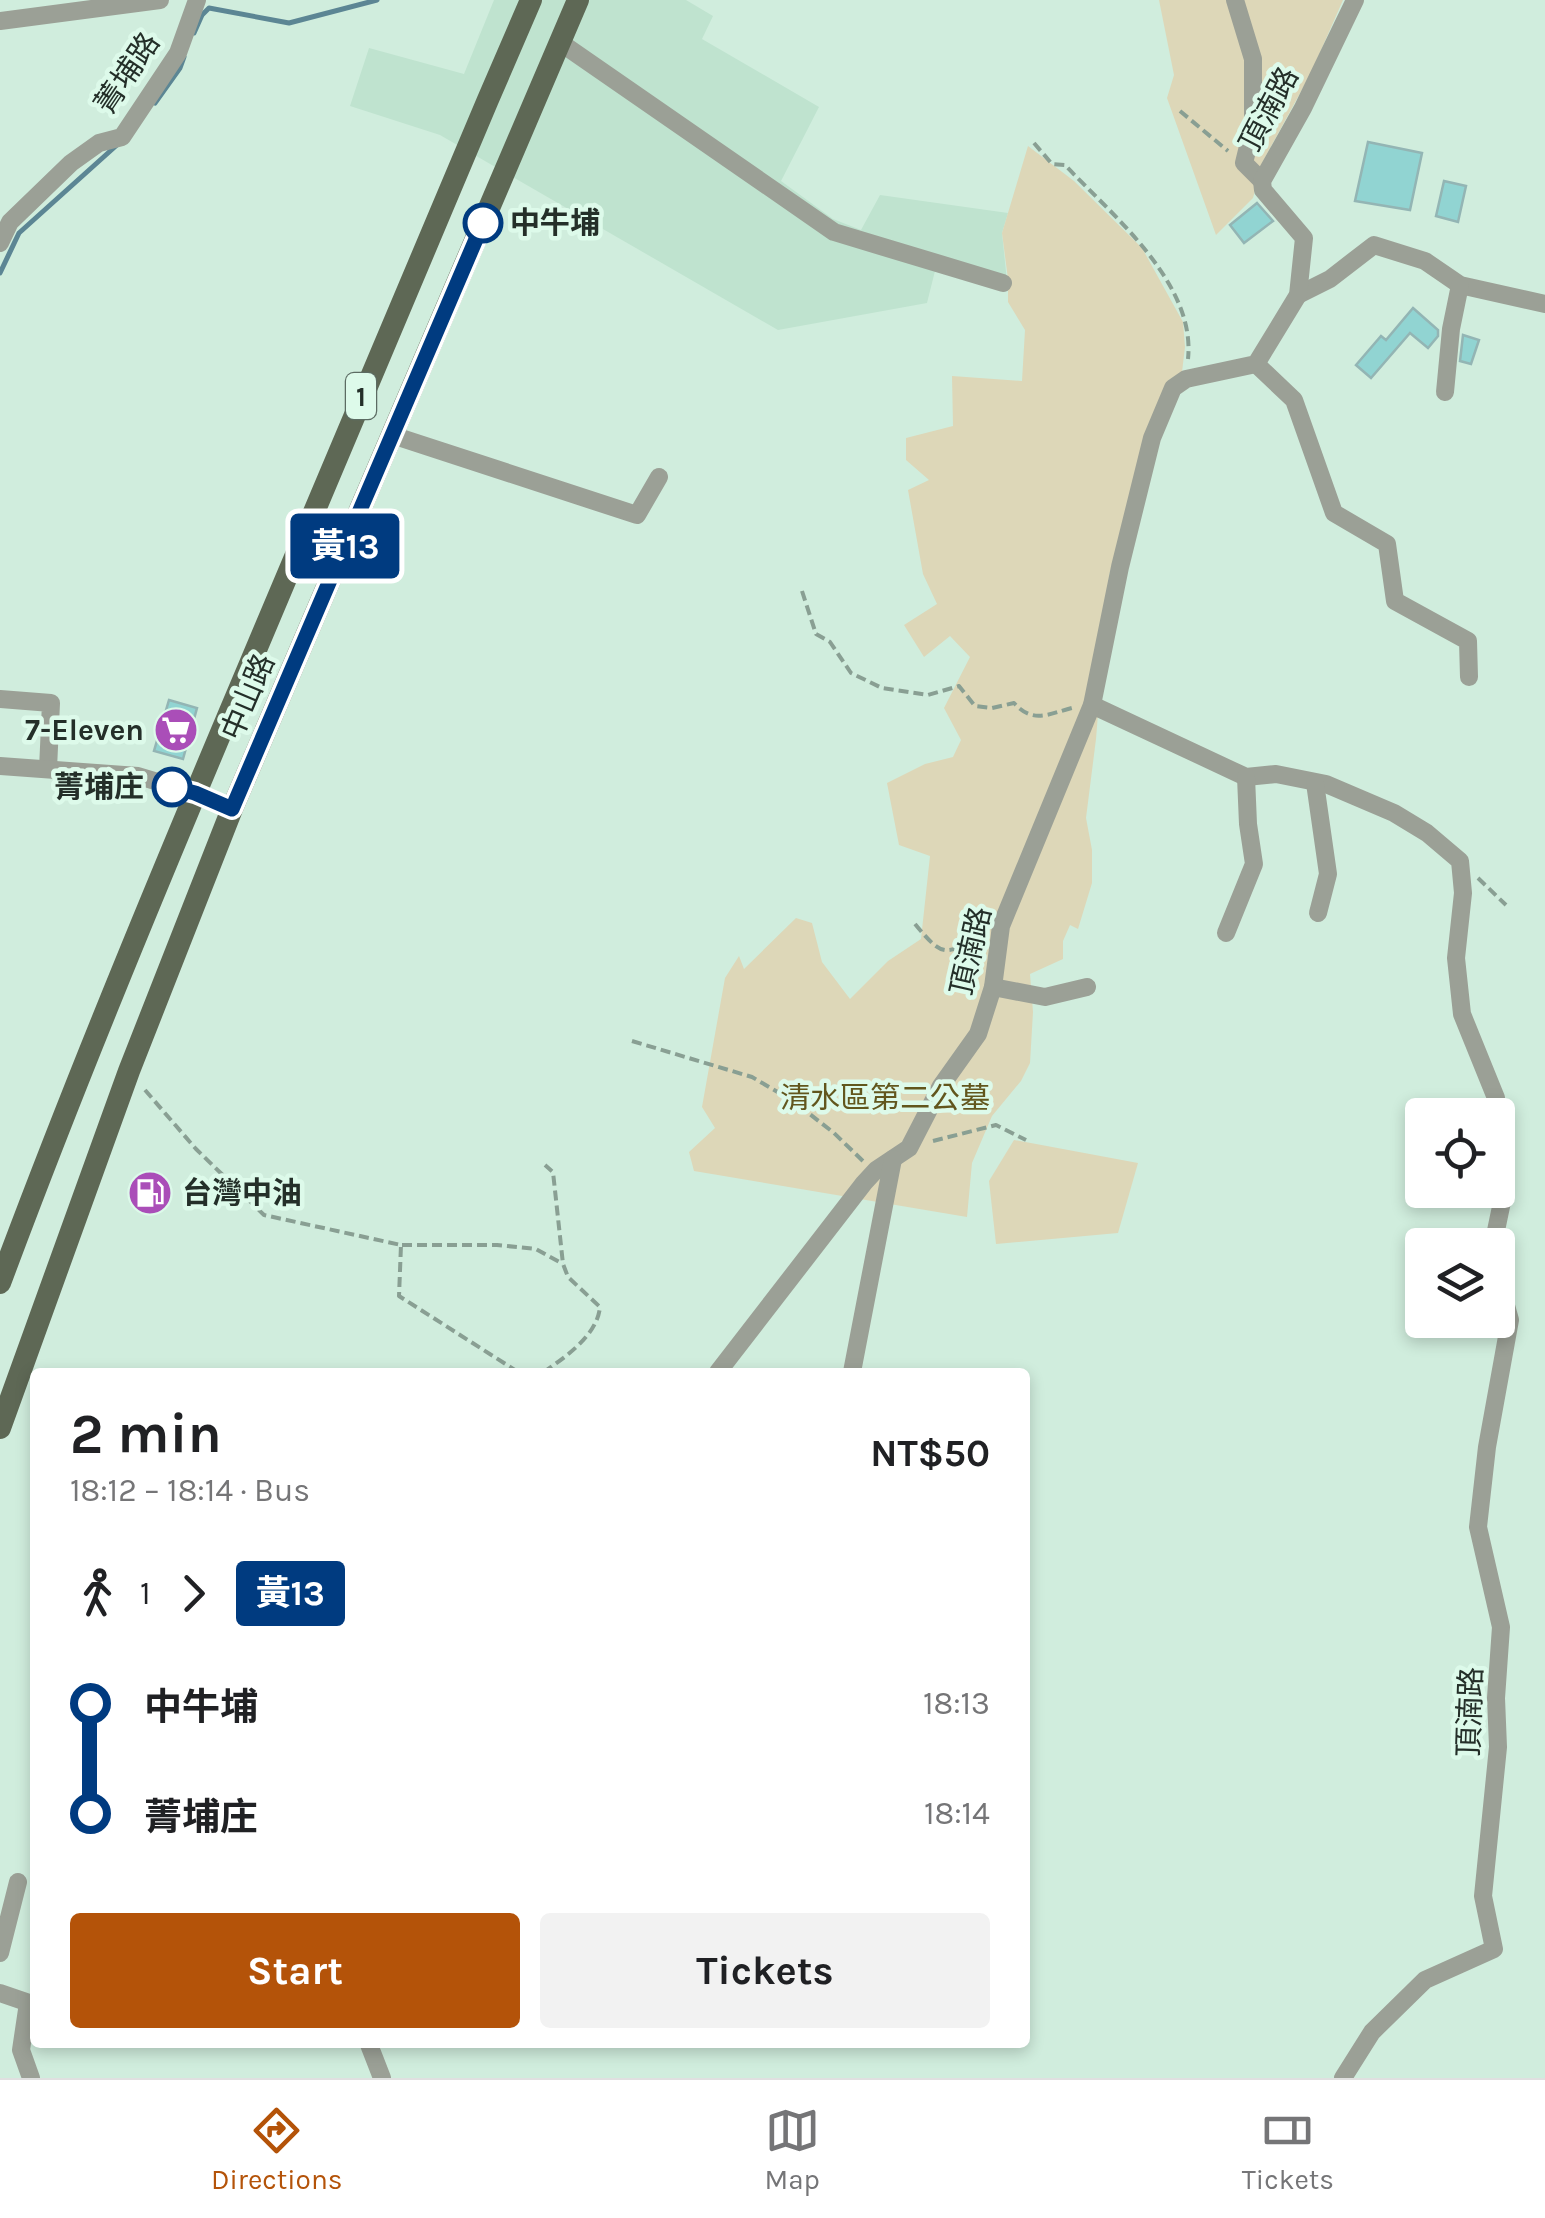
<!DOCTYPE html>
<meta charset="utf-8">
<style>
body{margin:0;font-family:Karla,"Noto Sans TC",sans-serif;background:#f2f2f2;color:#202124;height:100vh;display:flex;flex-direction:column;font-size:38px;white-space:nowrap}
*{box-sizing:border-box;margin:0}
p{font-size:32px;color:#757577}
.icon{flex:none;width:55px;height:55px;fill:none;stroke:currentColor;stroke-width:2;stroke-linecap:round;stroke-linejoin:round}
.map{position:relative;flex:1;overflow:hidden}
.side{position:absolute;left:30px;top:1368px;width:1000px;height:680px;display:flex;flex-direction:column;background:#fff;border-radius:10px;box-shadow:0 5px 15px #0003}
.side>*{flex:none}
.badge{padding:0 20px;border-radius:8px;font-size:35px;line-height:65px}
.controls{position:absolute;left:1405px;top:1098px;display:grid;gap:20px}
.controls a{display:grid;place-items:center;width:110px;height:110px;border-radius:10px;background:#fff;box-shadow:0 5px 15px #0003;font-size:50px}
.map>.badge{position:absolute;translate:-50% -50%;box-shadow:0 0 0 5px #fff}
.legs{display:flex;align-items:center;gap:15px;height:110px;padding:0 40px;font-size:32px}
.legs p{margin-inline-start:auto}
.summary{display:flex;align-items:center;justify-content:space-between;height:170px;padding:0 40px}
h1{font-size:55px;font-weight:700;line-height:75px}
.action{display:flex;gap:20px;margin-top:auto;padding:20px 40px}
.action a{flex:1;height:115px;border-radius:10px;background:#b45309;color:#fff;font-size:40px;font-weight:700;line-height:115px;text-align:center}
.action a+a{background:#f2f2f2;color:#202124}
ul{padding:0 40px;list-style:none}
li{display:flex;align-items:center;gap:35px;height:110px;font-size:38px}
li i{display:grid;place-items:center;width:15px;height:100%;margin:0 12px;background:currentColor}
li i::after{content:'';width:25px;height:25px;margin:-12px;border:8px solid;border-radius:50%;background:#fff}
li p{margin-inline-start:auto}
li:first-child i{background:linear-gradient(#0000 50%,currentColor 0)}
li:last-child i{background:linear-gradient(currentColor 50%,#0000 0)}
.tabs{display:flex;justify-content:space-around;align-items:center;height:140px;border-top:2px solid #e0e0e0;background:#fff;font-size:28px;color:#757577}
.tabs a{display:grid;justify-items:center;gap:5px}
.tabs .active{color:#b45309}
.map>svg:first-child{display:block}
.built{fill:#bfe3cf}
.green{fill:#ddd7b8}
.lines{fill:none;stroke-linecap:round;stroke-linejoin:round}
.stream{stroke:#5c8694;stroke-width:5}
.building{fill:#91d4d2;stroke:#93b5b4;stroke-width:2.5}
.path{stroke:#899f93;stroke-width:4;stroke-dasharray:10 5;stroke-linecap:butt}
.minor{stroke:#9ba096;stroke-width:18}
.major{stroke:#5e6855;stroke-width:22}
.line-1-casing{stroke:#fff;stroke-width:22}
.line-1{stroke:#003b80;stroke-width:15}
.stop-1-dot{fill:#fff;stroke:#003b80;stroke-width:5}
.labels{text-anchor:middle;stroke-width:9;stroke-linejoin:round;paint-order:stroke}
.shield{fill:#ddfaea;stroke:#5c6c63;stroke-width:2.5}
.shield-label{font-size:28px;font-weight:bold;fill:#242f29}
.street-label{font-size:30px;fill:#242f29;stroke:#ddfaea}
.stop-label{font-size:30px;font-weight:bold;fill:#242f29;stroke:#ddfaea;text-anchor:start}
.poi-label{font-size:30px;font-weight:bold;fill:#242f29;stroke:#ddfaea;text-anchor:end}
.park-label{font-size:30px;fill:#62561d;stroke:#ddfaea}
</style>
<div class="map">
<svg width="1545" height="2078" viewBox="0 0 1545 2078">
<rect width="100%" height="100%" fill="#d0eddd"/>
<!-- built -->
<polygon class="built" points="494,0 686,0 713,16 702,39 819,107 781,181 833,219 861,230 880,195 1008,213 1002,233 1008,291 935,271 927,303 778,330 440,135 350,106 369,48 464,74"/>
<!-- green -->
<g class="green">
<polygon points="1159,0 1343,0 1311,73 1263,161 1253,198 1216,235 1167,98 1174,75"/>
<polygon points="1028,146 1074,181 1142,248 1183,322 1185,347 1182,372 1169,380 1148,425 1109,576 1096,739 1086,818 1092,850 1092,883 1078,929 1070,925 1063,941 1063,959 1030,974 1033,1012 1030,1063 1021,1081 992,1116 972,1163 967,1217 694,1171 689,1152 715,1128 702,1107 725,978 739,956 744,969 796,918 812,923 822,962 850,999 888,961 921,939 930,856 899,845 887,783 925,764 953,757 961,740 944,708 970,657 950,636 924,657 904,625 937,604 923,574 908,490 929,480 906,460 906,438 953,426 952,376 1022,381 1025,330 1008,302 1008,279 1002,233"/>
<polygon points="1014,1140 1138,1163 1118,1233 996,1244 989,1181"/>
</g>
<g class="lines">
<!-- stream -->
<g class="stream">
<polyline points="194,33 202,15 209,8 289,23 377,0"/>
<polyline points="155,103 180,68 184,57"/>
<polyline points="0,273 19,233 118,144"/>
</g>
</g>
<!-- building -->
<g class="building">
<polygon points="1368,142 1422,153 1410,210 1355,201"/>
<polygon points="1444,181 1466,186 1458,222 1436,216"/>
<polygon points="1257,203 1273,221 1244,243 1230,225"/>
<polygon points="1413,308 1438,330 1438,336 1428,348 1410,333 1371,378 1356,365 1381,336 1386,340"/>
<polygon points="1463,335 1479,340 1471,364 1460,361"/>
<polygon points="169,700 197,708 183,759 154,751"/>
</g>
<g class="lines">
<!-- path -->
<g class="path">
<polyline points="1180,111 1228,151"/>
<path d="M1034 143 1052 164 1065 165C1113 216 1196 283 1188 359"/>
<path d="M802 591 816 634 830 642 851 673 882 688 928 695 959 686 975 706 992 708 1014 703C1033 724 1048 714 1072 708"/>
<polyline points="1478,878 1506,905"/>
<path d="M915 924C944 959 945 955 983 935"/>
<polyline points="632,1041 752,1077 793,1101 834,1133 864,1162"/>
<polyline points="145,1090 196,1149 264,1215 401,1245 399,1296 518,1372"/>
<polyline points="933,1141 996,1125 1026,1140"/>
<polyline points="402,1245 497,1245 536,1249 563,1264"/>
<path d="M544 1372C565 1357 597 1336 600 1307L568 1277 563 1264 553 1172 545 1165"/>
</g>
<!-- minor -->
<g class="minor">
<polyline points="1235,0 1253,59 1253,126 1244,163 1262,181"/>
<polyline points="0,21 160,0"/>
<polyline points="561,43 834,232 1003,283"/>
<polyline points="0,243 10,222 71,163 99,143 122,137 178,53 197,0"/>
<polyline points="1298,295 1330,279 1374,245 1425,261 1460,285 1545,304"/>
<polyline points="1256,364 1294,400 1334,513 1387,544 1395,601 1468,641 1469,677"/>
<polyline points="1445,392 1451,329 1460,285"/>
<polyline points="392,435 637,515 659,477"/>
<polyline points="0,699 51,703 48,769"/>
<polyline points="1092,705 1246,777 1276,774 1326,784 1394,813 1427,833 1460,861 1463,893 1456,958 1462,1014 1496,1098 1497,1115"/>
<polyline points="0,766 138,776 195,793 232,809"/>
<polyline points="1315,783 1328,874 1318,913"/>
<polyline points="1226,933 1254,864 1248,824 1246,777"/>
<polyline points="993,987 1045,997 1087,987"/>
<polyline points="1493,1245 1503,1197 1498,1120"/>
<polyline points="718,1372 864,1183 876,1170 909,1148 941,1086 978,1034 993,987 1001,926 1092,705 1120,567 1152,438 1173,388 1186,379 1256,364 1298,295 1304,238 1263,190 1262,181 1303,108 1355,0"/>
<polyline points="852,1372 893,1159"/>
<polyline points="0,1953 18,1882"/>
<polyline points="0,1993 35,2005"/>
<polyline points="28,2003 21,2050 31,2078"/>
<polyline points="368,2042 382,2078"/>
<polyline points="1343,2078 1372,2032 1425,1980 1494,1949 1483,1896 1498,1747 1496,1698 1501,1627 1478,1527 1487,1447 1510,1320 1498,1277"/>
</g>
<!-- major -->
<g class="major">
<path d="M0 1283C71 1092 149 904 228 716 327 477 428 238 531 0"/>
<polyline points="0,1428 129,1071 232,809 578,0"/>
</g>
</g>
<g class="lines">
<defs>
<polyline id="line-1" points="172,787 195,793 232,809 483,223"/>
</defs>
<!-- line-1 casing -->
<use href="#line-1" class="line-1-casing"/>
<!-- line-1 -->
<use href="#line-1" class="line-1"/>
</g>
<!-- icons -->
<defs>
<symbol id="supermarket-disc" viewBox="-11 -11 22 22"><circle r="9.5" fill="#aa4eb8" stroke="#ddfaea"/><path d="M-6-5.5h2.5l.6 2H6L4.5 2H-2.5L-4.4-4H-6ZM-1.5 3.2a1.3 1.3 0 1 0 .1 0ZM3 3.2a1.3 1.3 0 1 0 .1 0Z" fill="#fff"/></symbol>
<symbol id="fuel-disc" viewBox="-11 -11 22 22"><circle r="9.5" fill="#aa4eb8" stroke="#ddfaea"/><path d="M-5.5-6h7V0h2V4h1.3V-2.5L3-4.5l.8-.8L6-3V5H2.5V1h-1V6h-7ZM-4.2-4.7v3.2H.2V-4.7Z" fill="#fff"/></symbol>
</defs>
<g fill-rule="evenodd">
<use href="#supermarket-disc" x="151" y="705" width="50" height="50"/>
<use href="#fuel-disc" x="125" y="1168" width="50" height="50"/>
</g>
<!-- markers -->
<g class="stop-1-dot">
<circle cx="483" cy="223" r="18"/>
<circle cx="172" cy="787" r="18"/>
</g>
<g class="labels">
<!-- shield labels -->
<rect class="shield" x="346" y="373" width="30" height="46" rx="8"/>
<g class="shield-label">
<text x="361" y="406">1</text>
</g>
<!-- street labels -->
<g class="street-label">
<text transform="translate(127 73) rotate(-56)" y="10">菁埔路</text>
<text transform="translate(1269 109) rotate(-62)" y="10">頂湳路</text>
<text transform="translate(248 697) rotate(-67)" y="10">中山路</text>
<text transform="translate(971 951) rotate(-77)" y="10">頂湳路</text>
<text transform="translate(1470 1712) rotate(-88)" y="10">頂湳路</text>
</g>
<!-- stop labels -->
<g class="stop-label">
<text x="510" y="233">中牛埔</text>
<text x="144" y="797" text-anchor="end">菁埔庄</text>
</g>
<!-- poi labels -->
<g class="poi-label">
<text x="144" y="740">7-Eleven</text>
<text x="182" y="1203" text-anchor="start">台灣中油</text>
</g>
<!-- park labels -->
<g class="park-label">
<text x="885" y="1108">清水區第二公墓</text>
</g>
</g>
</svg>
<div class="controls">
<a><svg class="icon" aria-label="locate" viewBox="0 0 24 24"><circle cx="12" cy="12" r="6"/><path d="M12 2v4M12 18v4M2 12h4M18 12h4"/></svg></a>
<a><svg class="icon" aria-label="layers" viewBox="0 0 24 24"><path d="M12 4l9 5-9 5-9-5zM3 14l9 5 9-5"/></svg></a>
</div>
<b class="badge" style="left:345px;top:546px;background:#003b80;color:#fff">黃13</b>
<section class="side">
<div class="summary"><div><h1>2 min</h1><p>18:12 – 18:14 · Bus</p></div><b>NT$50</b></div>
<div class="legs"><svg class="icon" aria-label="walk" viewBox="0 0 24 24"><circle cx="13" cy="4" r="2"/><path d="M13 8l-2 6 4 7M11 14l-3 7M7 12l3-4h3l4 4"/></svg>1<svg class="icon" aria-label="forward" viewBox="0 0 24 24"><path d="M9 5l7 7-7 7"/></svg><b class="badge" style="background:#003b80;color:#fff">黃13</b></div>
<ul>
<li><i style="color:#003b80"></i><b>中牛埔</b><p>18:13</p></li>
<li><i style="color:#003b80"></i><b>菁埔庄</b><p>18:14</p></li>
</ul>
<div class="action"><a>Start</a><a>Tickets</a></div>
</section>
</div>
<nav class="tabs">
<a class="active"><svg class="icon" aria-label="directions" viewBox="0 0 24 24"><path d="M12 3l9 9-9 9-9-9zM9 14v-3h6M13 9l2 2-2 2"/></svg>Directions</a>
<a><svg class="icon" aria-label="map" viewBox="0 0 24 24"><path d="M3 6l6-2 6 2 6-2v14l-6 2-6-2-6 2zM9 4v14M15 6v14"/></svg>Map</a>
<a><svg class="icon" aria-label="tickets" viewBox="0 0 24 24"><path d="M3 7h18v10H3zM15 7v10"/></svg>Tickets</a>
</nav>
